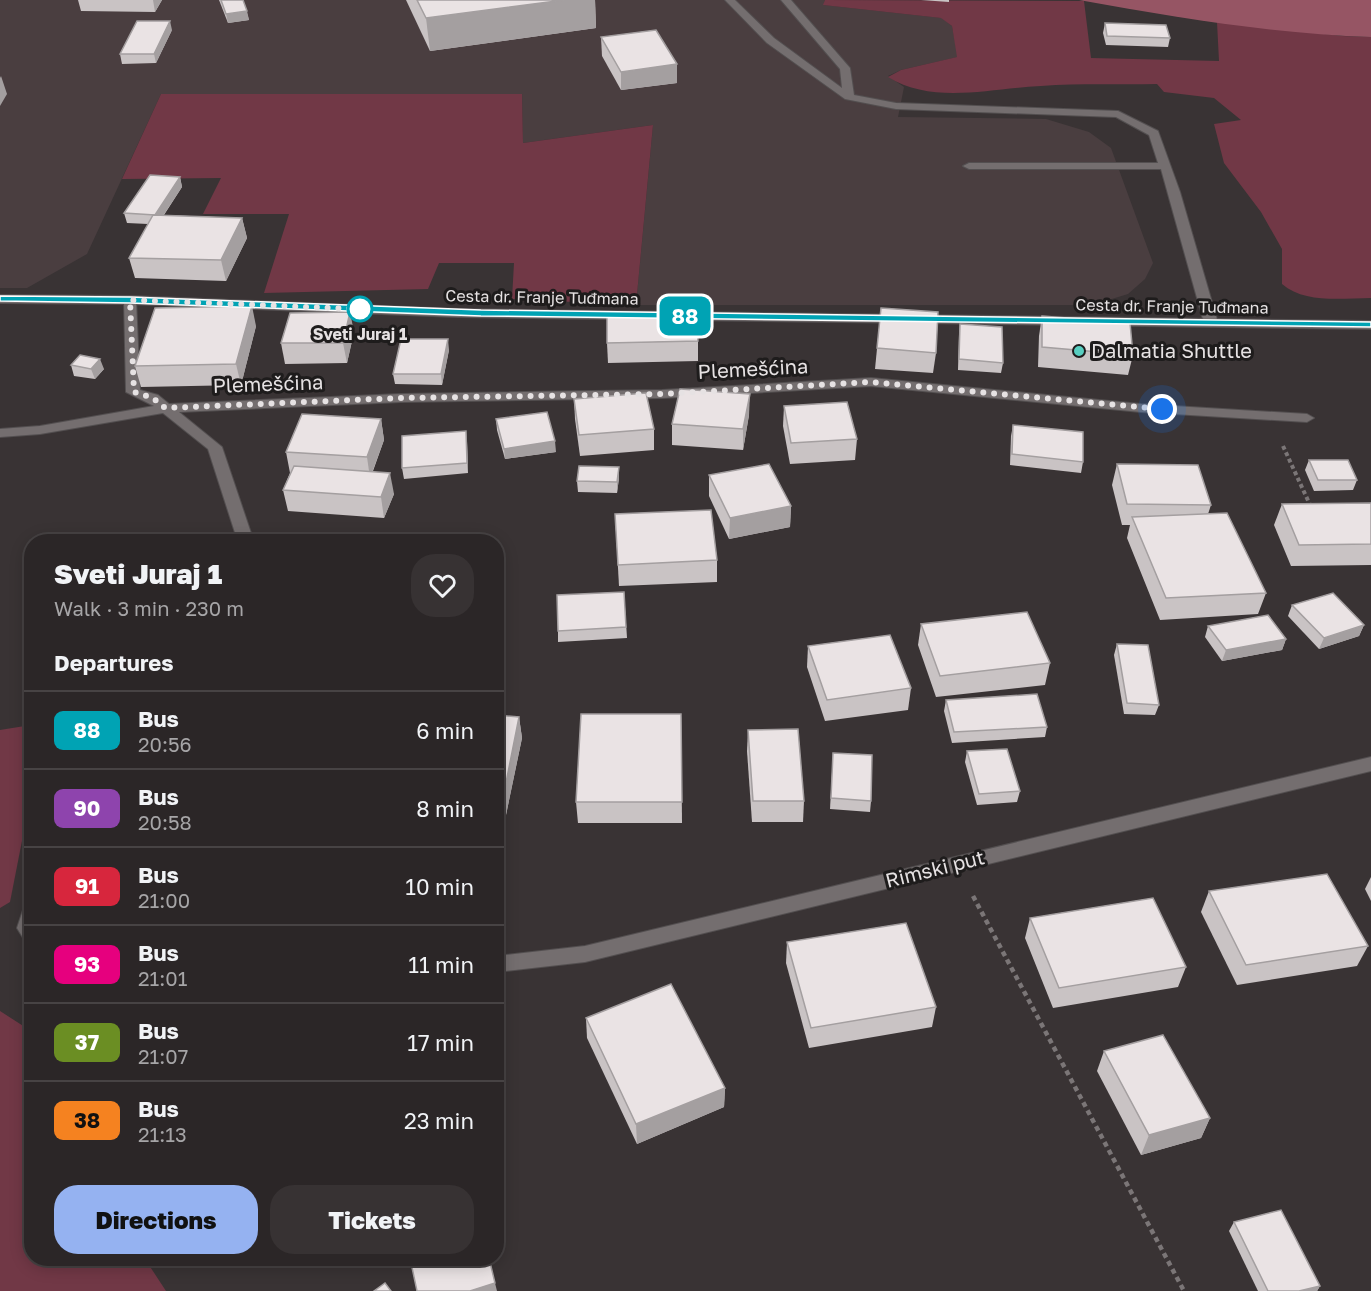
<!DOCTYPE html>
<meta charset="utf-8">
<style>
body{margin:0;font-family:"Golos Text",sans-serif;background:#373233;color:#f1f3f6;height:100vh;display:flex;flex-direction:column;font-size:22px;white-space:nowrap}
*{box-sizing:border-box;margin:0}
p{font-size:20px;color:#a6a5a7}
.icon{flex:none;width:33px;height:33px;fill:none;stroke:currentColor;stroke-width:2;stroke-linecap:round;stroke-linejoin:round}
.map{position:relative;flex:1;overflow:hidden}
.details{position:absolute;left:24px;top:534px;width:480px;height:732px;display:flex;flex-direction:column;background:#2b2627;border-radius:24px;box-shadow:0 3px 15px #0003,0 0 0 2px #474344}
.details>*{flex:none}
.badge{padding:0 12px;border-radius:9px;font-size:21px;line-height:39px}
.you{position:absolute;width:30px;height:30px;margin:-15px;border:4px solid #fff;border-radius:50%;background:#1a73e8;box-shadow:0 0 0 9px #1a73e833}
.map>.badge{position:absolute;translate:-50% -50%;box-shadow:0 0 0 3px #fff}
h2{padding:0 30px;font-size:22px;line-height:54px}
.round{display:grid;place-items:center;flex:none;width:63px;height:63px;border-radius:24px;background:#373233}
.head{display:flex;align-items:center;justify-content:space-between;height:102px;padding:0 30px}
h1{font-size:28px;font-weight:800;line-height:45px}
.primary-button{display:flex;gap:12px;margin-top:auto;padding:12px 30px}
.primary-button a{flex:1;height:69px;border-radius:24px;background:#95b2f1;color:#111;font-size:24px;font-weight:800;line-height:69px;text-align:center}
.primary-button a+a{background:#373233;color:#f1f3f6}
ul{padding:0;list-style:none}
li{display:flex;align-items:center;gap:18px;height:78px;padding:0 30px;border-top:2px solid #474344}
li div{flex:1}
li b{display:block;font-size:22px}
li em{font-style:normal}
li .badge{min-width:66px;font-weight:700;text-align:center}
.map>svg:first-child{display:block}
.built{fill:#4a3e40}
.green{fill:#713846}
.forest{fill:#965564}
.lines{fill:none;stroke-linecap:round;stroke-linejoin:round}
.service-casing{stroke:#534f50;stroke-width:2}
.minor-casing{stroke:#534f50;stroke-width:2}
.secondary-casing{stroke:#534f50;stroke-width:2}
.path-far1{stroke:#7b7677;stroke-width:4;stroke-dasharray:4 3;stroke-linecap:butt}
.path{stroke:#7b7677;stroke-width:4.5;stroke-dasharray:5 4;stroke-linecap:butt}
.service{fill:#746e6f;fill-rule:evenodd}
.minor{fill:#746e6f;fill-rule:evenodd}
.secondary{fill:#746e6f;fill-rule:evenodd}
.wall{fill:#c9c3c4}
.shaded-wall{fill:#a49fa0}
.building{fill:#eae3e4;stroke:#a49fa0;stroke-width:1.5}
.line{fill:#00a3b4;stroke:#fff;stroke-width:1.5}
.walk{stroke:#e6e2e3;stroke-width:6;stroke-dasharray:0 10.8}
.stop-dot{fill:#fff;stroke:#00a3b4;stroke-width:3}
.poi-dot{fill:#58cec0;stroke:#1e1c1c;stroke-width:2}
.labels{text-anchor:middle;stroke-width:6;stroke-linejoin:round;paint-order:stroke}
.far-street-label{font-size:16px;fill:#e6e2e3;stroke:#1e1c1c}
.far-stop-label{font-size:16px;font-weight:bold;fill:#e6e2e3;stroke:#1e1c1c}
.poi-label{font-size:20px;fill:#e6e2e3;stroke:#1e1c1c;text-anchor:start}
.street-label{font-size:20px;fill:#e6e2e3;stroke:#1e1c1c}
</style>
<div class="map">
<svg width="1371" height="1291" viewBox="0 0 1371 1291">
<rect width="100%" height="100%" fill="#393334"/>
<!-- built -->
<polygon class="built" points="0,0 825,0 824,5 942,18 952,26 958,57 901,70 888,76 904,87 898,117 1046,119 1089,132 1111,148 1153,263 1145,279 1128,294 1092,305 636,305 653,125 523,143 522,94 161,94 87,254 27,288 0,288"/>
<!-- green -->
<g class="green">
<path d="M825 0 1084 1 1091 58 1219 61 1217 22 1342 36 1371 37V298C1342 298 1305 304 1282 284V249L1261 212 1224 163 1214 124 1241 120 1214 98 1164 92 1157 84C1119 85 1080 83 1041 86 991 88 933 105 888 77L901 70 957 57 952 26 941 18 823 5Z"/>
<polygon points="161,94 522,94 523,143 653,125 636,305 512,299 514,263 439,263 428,289 264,293 289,214 203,214 221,178 122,179"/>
<polygon points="31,725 31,795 10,902 0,908 0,730"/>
<polygon points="0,1011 31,1031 32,1258 145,1259 166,1291 0,1291"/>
</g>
<!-- forest -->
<path class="forest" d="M1079 0H1371V37C1273 34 1175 17 1079 0Z"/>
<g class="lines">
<defs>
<polygon id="service" points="725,0 735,0 774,38 842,88 840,69 781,0 791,0 850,68 854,95 896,103 1118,111 1158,131 1180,192 1218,323 1211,327 1204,323 1161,169 969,169 963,166 969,163 1158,163 1149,135 1116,117 896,109 845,99 767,43"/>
<g id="minor">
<polygon points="130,296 136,300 140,390 158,395 169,404 401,394 662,390 871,378 1141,404 1307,414 1314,418 1307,422 1141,412 871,386 662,398 401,402 179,412 222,447 254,542 238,542 208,449 163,413 40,434 0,437 0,429 40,426 154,406 126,392 124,300"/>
<polygon points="1371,757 1371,771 585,962 496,972 496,956 585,946"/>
<polygon points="32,902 32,943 25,941 17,928 25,904"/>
</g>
<polygon id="secondary" points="0,295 130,296 458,309 1371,321 1371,329 458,317 130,304 0,303"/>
</defs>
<!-- service casing -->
<use href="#service" class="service-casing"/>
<!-- minor casing -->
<use href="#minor" class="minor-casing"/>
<!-- secondary casing -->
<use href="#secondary" class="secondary-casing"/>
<!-- path-far1 -->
<polyline class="path-far1" points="1283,446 1311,507"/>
<!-- path -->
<polyline class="path" points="973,896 1184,1291"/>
<!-- service -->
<use href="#service" class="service"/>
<!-- minor -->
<use href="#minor" class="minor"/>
<!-- secondary -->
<use href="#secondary" class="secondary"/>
</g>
<!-- wall -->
<g class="wall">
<polygon points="78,0 162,0 155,12 81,11"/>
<polygon points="219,0 243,0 249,20 228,23"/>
<polygon points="406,0 595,0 596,28 430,51"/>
<polygon points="921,0 949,0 949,2"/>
<polygon points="1105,23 1170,38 1168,47 1106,45 1103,33"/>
<polygon points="172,30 156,63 122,64 120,54"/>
<polygon points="601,37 677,83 621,90 602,56"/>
<polygon points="180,177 182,187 164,215 242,218 247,238 226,281 135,278 129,258 148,224 127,223 124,213"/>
<polygon points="881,308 936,353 933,373 875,369"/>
<polygon points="1042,316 1133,355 1128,375 1038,367 1039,336"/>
<polygon points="960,324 1003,363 1001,373 958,370 959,334"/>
<polygon points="256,326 241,385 141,387 135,366"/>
<polygon points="354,332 347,363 285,364 281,343"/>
<polygon points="698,341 698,361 608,363 607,343"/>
<polygon points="449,350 442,385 395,384 393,374"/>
<polygon points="71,365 104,369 95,379 74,376"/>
<polygon points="574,399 654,429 654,450 580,456 575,419"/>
<polygon points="784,406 857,439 855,460 790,464 783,426"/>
<polygon points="749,415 743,450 672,445 672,424"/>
<polygon points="381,419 384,440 373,471 394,494 384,518 288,511 283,490 290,473 286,452"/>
<polygon points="496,419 556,452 505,459 497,430"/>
<polygon points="1013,425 1083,462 1081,473 1010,465 1011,436"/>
<polygon points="467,442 468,473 404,479 402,468"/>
<polygon points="1309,460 1357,480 1353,490 1314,491 1305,470"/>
<polygon points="1117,464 1211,505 1208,514 1266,593 1258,614 1160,620 1127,538 1130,525 1122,525 1112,485"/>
<polygon points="709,475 791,506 790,527 729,539 709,496"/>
<polygon points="619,478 617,493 578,492 577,481"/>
<polygon points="1371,503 1371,565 1291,566 1274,525 1282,504"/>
<polygon points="615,514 717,560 717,582 619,586"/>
<polygon points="624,592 627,638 558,642 558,631"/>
<polygon points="1292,605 1364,625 1359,636 1319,649 1288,616"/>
<polygon points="921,624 1050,663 1045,685 936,697 918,645"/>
<polygon points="1208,626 1286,639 1282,650 1222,661 1205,637"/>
<polygon points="1117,644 1159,705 1155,715 1124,714 1114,655"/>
<polygon points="808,646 911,688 908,710 825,721 807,667"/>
<polygon points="946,700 1047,727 1045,737 952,743 944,711"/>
<polygon points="681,714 682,823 578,823 576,802"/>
<polygon points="496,715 519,717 522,738 496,863"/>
<polygon points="748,730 804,801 803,822 752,822 747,751"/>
<polygon points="967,751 1020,791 1017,802 977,805 965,762"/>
<polygon points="833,753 871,801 870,812 830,809"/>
<polygon points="1371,877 1371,901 1365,889"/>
<polygon points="1209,891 1368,946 1357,966 1237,985 1201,912"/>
<polygon points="1030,918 1186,967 1178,987 1053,1008 1025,938"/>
<polygon points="787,942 936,1007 932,1027 809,1048 786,963"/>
<polygon points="586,1018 725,1088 724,1107 637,1144 587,1038"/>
<polygon points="1104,1051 1210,1118 1201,1138 1141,1155 1097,1071"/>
<polygon points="1234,1222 1320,1286 1317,1291 1258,1291 1229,1231"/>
</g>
<!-- shaded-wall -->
<g class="shaded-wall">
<polygon points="153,0 162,0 155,12"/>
<polygon points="564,0 595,0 596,28 430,51 426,18"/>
<polygon points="247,11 249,20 228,23 226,14"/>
<polygon points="170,21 172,30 156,63 154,54"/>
<polygon points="677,64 677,83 621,90 621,72"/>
<polygon points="1,76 7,94 0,106 0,78"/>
<polygon points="180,177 182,187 157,225 155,215"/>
<polygon points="242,218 247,238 226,281 221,260"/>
<polygon points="252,306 256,326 241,385 236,364"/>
<polygon points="350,312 354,332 347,363 343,343"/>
<polygon points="448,339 449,350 442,385 441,374"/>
<polygon points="100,359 104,369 95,379 91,369"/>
<polygon points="750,394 749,415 743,450 743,429"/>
<polygon points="381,419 384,440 370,478 367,457"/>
<polygon points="466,431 467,442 468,473 467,463"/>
<polygon points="555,441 556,452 505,459 504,449"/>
<polygon points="619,467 619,478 617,493 617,482"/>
<polygon points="390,473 394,494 384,518 381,497"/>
<polygon points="791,506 790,527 729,539 730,518"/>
<polygon points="1364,625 1359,636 1319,649 1324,638"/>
<polygon points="1286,639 1282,650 1222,661 1226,650"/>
<polygon points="519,717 522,738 496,863 496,845 499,833 498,823"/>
<polygon points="725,1088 724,1107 637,1144 636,1124"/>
<polygon points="1210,1118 1201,1138 1141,1155 1149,1135"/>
<polygon points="495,1283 497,1291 470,1291"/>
<polygon points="1320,1286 1317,1291 1299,1291"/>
</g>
<!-- building -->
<g class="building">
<polygon points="221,0 243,0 247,11 226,14"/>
<polygon points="417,0 564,0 426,18"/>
<polygon points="137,21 170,21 154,54 120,54"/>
<polygon points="1105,23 1166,25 1170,38 1107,36"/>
<polygon points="656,30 677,64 621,72 601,37"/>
<polygon points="150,175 180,177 155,215 124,213"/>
<polygon points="153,215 242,218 221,260 129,258"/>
<polygon points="252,306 236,364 135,366 155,308"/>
<polygon points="881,308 938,312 936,353 877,348"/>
<polygon points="350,312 343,343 281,343 290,313"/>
<polygon points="696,315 698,341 607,343 607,317"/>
<polygon points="1042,316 1130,323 1133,355 1042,347"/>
<polygon points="960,324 1002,327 1003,363 959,359"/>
<polygon points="401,339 448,339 441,374 393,374"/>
<polygon points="80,355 100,359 91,369 71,365"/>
<polygon points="680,389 750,394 743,429 672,424"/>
<polygon points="646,393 654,429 579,435 574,399"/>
<polygon points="847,402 857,439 791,443 784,406"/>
<polygon points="547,412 555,441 504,449 496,419"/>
<polygon points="302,414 381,419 367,457 286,452"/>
<polygon points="1013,425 1083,432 1083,462 1012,454"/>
<polygon points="466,431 467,463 402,468 402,436"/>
<polygon points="1309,460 1348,460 1357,480 1318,480"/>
<polygon points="769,464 791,506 730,518 709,475"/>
<polygon points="1117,464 1198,465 1211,505 1127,504"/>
<polygon points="294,466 390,473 381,497 283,490"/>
<polygon points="579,466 619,467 617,482 577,481"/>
<polygon points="1371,503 1371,544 1299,545 1282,504"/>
<polygon points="711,510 717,560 618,565 615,514"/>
<polygon points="1227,513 1266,593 1166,598 1132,517"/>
<polygon points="624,592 626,627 558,631 557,595"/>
<polygon points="1333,593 1364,625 1324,638 1292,605"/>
<polygon points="1027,612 1050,663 940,676 921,624"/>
<polygon points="1268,615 1286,639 1226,650 1208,626"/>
<polygon points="890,635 911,688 827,700 808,646"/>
<polygon points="1117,644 1148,645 1159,705 1127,703"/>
<polygon points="1037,694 1047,727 954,732 946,700"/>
<polygon points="581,714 681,714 682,802 576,802"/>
<polygon points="496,715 519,717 498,823 496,823"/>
<polygon points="798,729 804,801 753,801 748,730"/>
<polygon points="1007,749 1020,791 979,794 967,751"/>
<polygon points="833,753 872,755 871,801 831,798"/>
<polygon points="496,833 499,833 496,845"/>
<polygon points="1327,874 1368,946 1246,965 1209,891"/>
<polygon points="1153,898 1186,967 1059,988 1030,918"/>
<polygon points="906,923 936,1007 811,1028 787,942"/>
<polygon points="671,984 725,1088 636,1124 586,1018"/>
<polygon points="1163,1035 1210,1118 1149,1135 1104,1051"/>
<polygon points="1281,1210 1320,1286 1299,1291 1268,1291 1234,1222"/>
<polygon points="410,1258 489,1258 495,1283 470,1291 417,1291"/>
<polygon points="385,1283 391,1291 374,1291"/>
</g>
<!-- line -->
<polygon class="line" points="0,296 130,297 481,310 1371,322 1371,327 481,316 130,303 0,301"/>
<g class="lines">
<!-- walk -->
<polyline class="walk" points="360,309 130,300 134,392 153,398 165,408 400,398 662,394 871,382 1162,409"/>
</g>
<!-- markers -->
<circle class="stop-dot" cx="360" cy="309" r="12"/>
<circle class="poi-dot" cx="1079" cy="351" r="6"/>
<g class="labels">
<!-- far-street labels -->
<g class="far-street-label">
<text transform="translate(542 297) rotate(1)" y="6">Cesta dr. Franje Tuđmana</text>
<text transform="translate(1172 306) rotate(1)" y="6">Cesta dr. Franje Tuđmana</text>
</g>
<!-- far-stop labels -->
<g class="far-stop-label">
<text x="360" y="340">Sveti Juraj 1</text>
</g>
<!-- poi labels -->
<g class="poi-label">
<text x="1091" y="358">Dalmatia Shuttle</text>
</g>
<!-- street labels -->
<g class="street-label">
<text transform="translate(753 369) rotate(-3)" y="7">Plemešćina</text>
<text transform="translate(268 384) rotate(-2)" y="7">Plemešćina</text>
<text transform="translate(935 869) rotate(-14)" y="7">Rimski put</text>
</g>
</g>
</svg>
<div class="you" style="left:1162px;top:409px"></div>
<b class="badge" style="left:685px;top:316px;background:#00a3b4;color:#fff">88</b>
<section class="details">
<div class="head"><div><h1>Sveti Juraj 1</h1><p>Walk · 3 min · 230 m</p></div><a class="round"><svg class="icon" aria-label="heart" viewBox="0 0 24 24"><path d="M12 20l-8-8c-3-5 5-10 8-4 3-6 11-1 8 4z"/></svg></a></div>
<h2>Departures</h2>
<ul>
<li><span class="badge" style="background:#00a3b4;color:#fff">88</span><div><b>Bus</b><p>20:56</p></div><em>6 min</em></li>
<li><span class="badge" style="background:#8e44ad;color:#fff">90</span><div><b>Bus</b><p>20:58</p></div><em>8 min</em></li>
<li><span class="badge" style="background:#d7263d;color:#fff">91</span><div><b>Bus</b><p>21:00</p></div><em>10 min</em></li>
<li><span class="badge" style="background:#e6007e;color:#fff">93</span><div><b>Bus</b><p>21:01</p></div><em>11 min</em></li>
<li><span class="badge" style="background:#6b8e23;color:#fff">37</span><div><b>Bus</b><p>21:07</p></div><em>17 min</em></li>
<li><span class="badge" style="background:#f58220;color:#111">38</span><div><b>Bus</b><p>21:13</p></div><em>23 min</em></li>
</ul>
<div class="primary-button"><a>Directions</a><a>Tickets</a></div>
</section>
</div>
